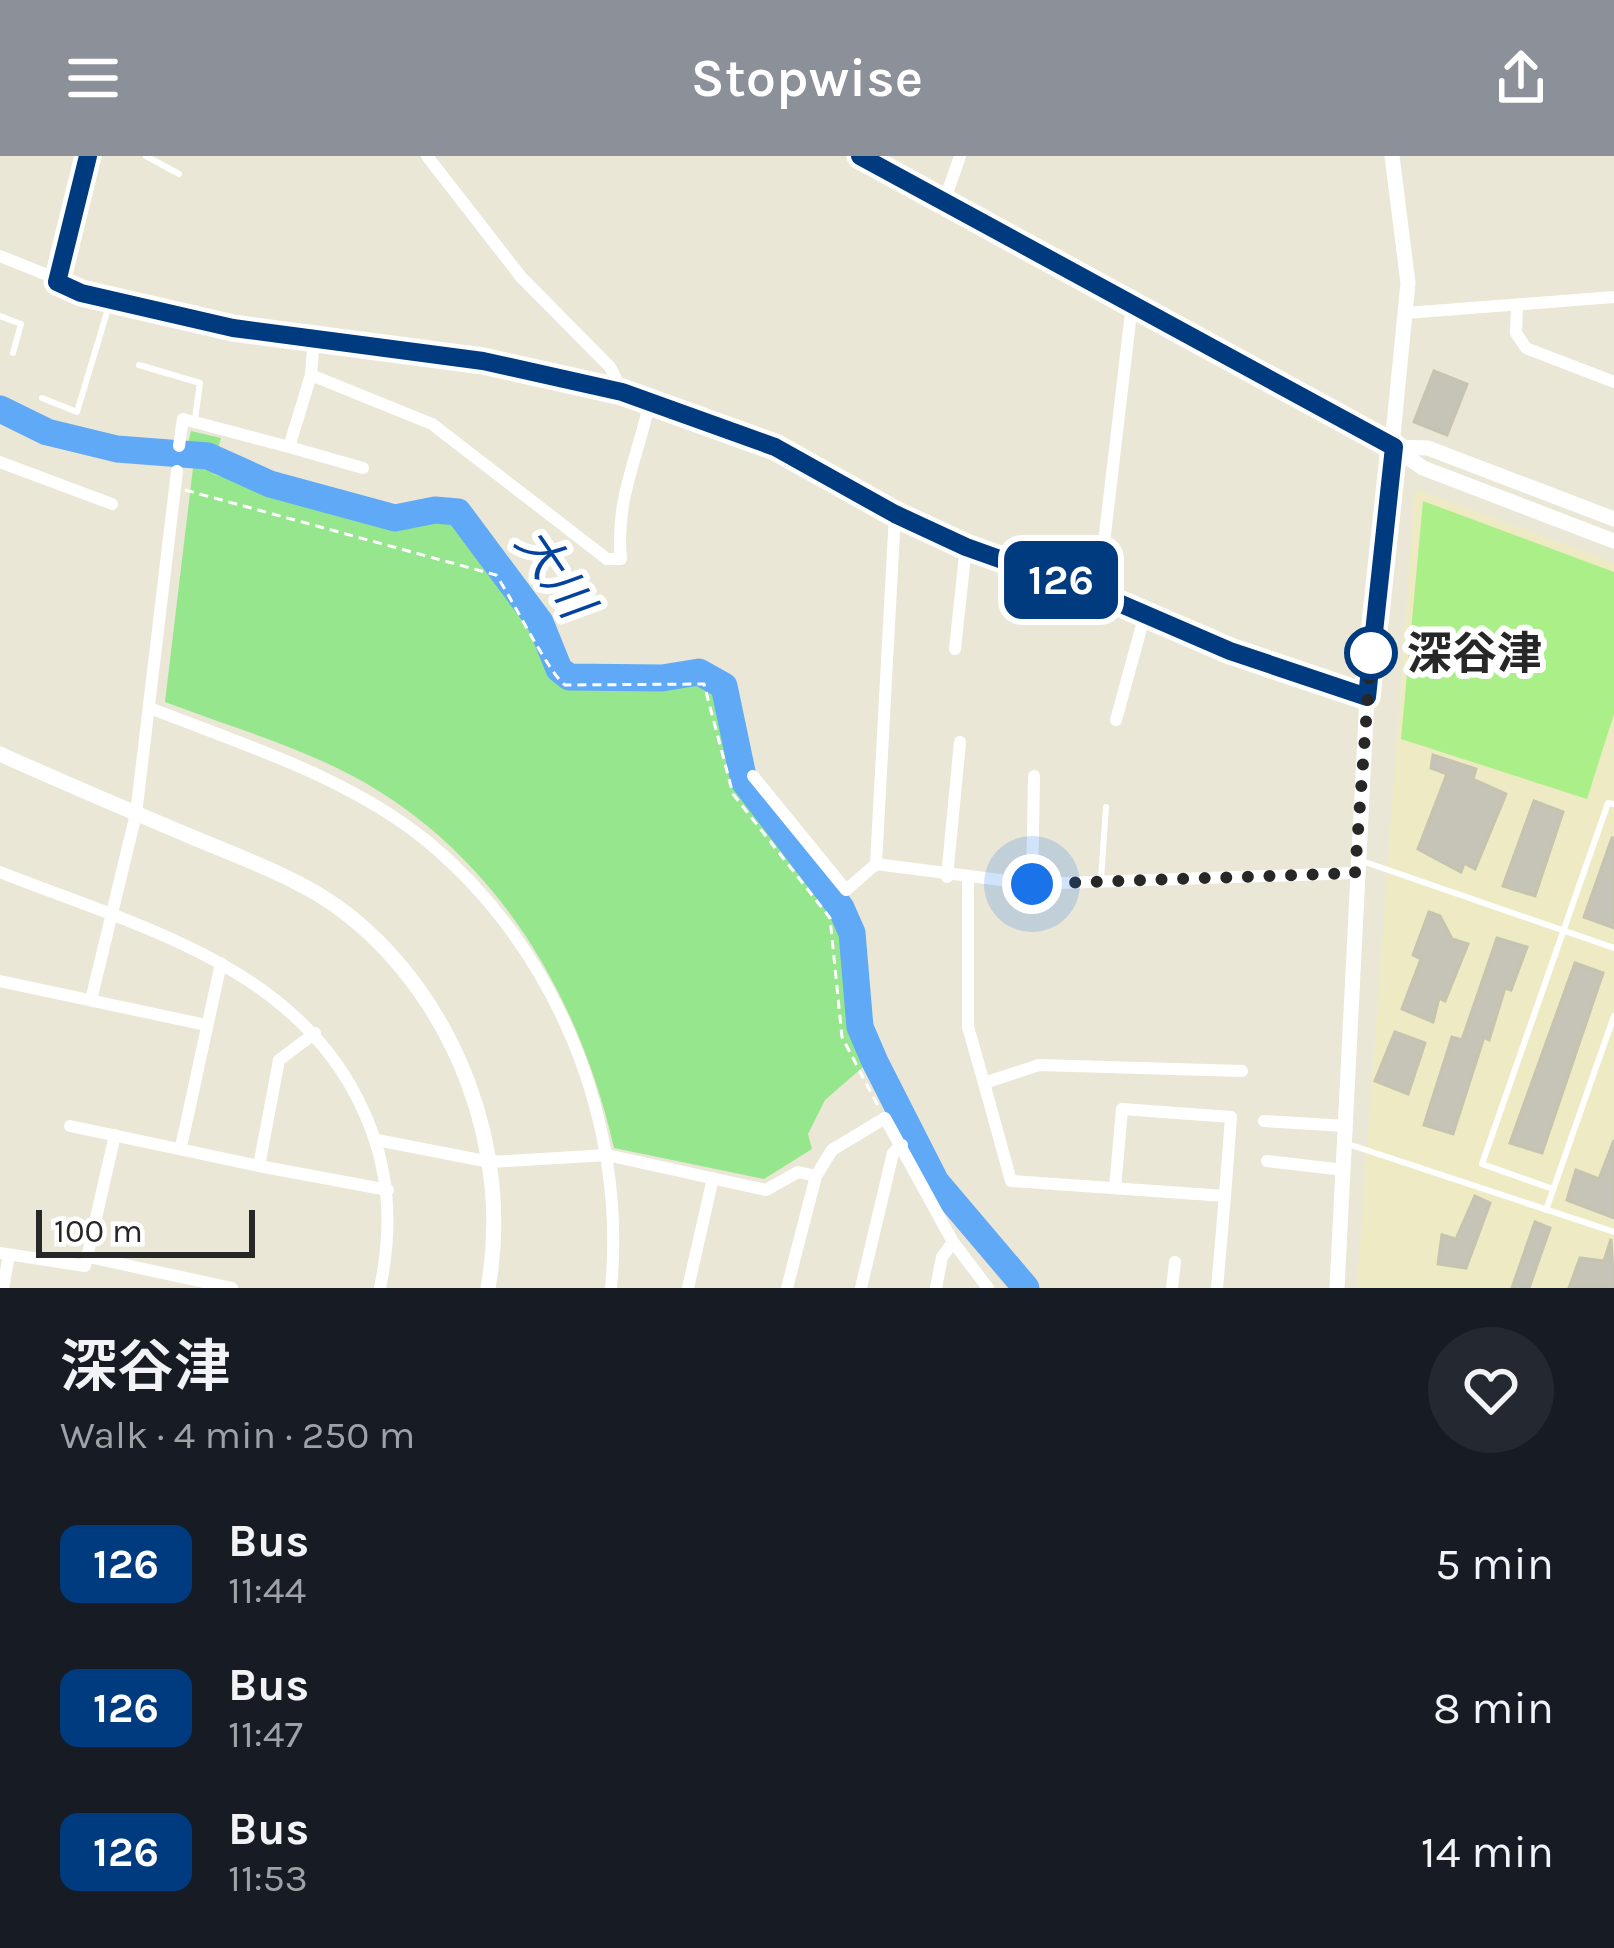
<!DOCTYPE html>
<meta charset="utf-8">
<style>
body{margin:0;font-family:Karla,"Noto Sans JP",sans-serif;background:#242831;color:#f1f3f6;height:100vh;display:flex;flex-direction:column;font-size:45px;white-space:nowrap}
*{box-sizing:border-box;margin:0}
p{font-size:39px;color:#9ea1a6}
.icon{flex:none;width:66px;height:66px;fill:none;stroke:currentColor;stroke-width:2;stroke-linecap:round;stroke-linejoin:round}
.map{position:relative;height:1132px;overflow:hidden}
.panel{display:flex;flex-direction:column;background:#171b24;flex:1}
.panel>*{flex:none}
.badge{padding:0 24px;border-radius:18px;font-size:42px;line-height:78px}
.scale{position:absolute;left:36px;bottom:30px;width:219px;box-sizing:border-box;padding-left:12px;border:6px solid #272727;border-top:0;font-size:33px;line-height:42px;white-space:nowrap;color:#272727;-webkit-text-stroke:9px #fff;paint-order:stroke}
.you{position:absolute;width:60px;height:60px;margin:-30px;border:9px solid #fff;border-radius:50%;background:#1a73e8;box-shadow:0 0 0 18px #1a73e833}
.map>.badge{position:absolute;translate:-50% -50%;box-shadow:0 0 0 6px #fff}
.round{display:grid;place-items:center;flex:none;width:126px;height:126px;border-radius:63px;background:#242831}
.headline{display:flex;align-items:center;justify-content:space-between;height:204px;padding:0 60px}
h1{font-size:57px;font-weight:600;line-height:90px}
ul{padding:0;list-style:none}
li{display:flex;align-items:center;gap:36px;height:144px;padding:0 60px}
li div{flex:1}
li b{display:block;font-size:45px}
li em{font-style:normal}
li .badge{min-width:132px;font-weight:700;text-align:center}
header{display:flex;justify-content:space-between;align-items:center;height:156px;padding:0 60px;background:#8c9099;color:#fff;font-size:54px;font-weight:600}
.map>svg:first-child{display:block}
.education{fill:#eeebc4}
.green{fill:#96e68e}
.pitch{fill:#aaef88}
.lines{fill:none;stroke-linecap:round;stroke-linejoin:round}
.river{stroke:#60a9f6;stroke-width:27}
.building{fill:#c6c3b7;stroke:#c6c3b0;stroke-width:3}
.path{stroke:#fff;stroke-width:3;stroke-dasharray:9 6;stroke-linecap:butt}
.service{stroke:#fff;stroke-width:6}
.minor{stroke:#fff;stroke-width:12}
.tertiary{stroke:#fff;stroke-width:15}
.line-casing{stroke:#fff;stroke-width:27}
.line{stroke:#003b80;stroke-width:18}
.walk{stroke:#272727;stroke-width:12;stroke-dasharray:0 21.6}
.stop-dot{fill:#fff;stroke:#003b80;stroke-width:6}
.labels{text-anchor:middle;stroke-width:12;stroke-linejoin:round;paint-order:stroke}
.stop-label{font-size:45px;font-weight:bold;fill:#272727;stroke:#fff;text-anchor:start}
.water-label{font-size:48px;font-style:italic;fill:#04439d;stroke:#fff}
</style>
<header><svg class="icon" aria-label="menu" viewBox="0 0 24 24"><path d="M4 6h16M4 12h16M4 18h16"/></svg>Stopwise<svg class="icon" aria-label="share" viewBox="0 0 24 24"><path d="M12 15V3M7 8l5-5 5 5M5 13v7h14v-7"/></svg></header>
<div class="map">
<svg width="1614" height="1132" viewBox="0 0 1614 1132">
<rect width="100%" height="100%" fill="#ebe7d6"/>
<!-- education -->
<polygon class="education" points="1415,333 1614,407 1614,1132 1357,1132"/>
<!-- green -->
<path class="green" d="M191 275 221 282 214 307 223 319 212 318 393 368 445 360 460 363 529 456 563 523 655 526 700 520 721 533 742 627 838 752 849 778 851 829 871 904 825 944 808 978 812 993 764 1023 614 992C581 848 506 714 377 634 313 594 236 573 165 546L193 312 183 309Z"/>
<!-- pitch -->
<polygon class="pitch" points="1423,345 1614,416 1614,558 1587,643 1401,583"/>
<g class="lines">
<!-- river -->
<polyline class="river" points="0,253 47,276 117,293 208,300 270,328 395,362 435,354 458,356 540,466 559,513 569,521 662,522 699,516 724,530 744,625 841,752 852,777 860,871 875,906 936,1026 1026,1132"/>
</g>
<!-- building -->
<g class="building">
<polygon points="1434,215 1467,228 1447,279 1414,266"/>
<polygon points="1433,599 1476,613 1473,623 1506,638 1475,713 1464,707 1461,716 1418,693 1447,618 1431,612"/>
<polygon points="1534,645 1563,656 1535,740 1503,730"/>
<polygon points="1612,682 1614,682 1614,772 1584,761"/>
<polygon points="1429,756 1440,760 1452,783 1468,788 1445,845 1439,842 1433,866 1402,853 1421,803 1413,799"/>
<polygon points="1497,782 1527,791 1511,834 1505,832 1489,884 1484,881 1453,978 1424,969 1452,881 1462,884"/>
<polygon points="1575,807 1603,817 1542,997 1510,987"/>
<polygon points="1395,876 1425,887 1408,938 1375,925"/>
<polygon points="1614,984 1614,1062 1567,1044 1576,1014 1599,1023"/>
<polygon points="1475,1040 1490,1047 1466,1112 1438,1108 1442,1079 1456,1083"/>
<polygon points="1535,1066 1550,1072 1529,1132 1512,1132"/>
<polygon points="1611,1083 1614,1132 1569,1132 1580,1102 1604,1105"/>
</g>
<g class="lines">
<!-- path -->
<path class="path" d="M185 334 496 419C512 442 549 518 565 529L704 528 733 638 830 762 842 881 878 950"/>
<!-- service -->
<g class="service">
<polyline points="146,0 179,18"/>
<polyline points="58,123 89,0"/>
<polyline points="0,160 21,168 13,197"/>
<polyline points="139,209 200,227 195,263"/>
<polyline points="42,242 77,256 110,146"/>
<polyline points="1362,705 1614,792"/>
<polyline points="1101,723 1106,651"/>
<polyline points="1348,988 1614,1076"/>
<polyline points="1553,1033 1482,1008 1608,647 1614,648"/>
<polyline points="1546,1054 1614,860"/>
</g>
<!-- minor -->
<g class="minor">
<polyline points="427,0 521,121 610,211 622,235"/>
<polyline points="944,46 960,0"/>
<polyline points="0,100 132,153 233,172 483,205 622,235 775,291 966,390 1230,495 1367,541"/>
<polyline points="1517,150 1516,177 1526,192 1614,226"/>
<polyline points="1406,157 1614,141"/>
<path d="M311 219 432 268 607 403H621C615 346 637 303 649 249"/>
<polyline points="179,290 183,263 289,291 311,219 314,179"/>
<polyline points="289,291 363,312"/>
<polyline points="0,306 112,348"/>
<polyline points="895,358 876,708 1032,728 1355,717"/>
<polyline points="1098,438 1132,148"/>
<polyline points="955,493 966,390"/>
<path d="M150 552C244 589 349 621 428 686 557 793 627 967 611 1132"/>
<polyline points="1116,564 1145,458"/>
<polyline points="753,620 846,734 876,708"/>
<path d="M0 716C136 770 298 809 363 954 390 1012 393 1070 380 1132"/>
<polyline points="947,721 960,586"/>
<polyline points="968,724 968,871 984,927 1039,909 1242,915"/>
<polyline points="1032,728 1034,620"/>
<polyline points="0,825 206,869"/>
<polyline points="91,844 136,658 177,315"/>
<polyline points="984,927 1011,1025 1225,1040 1217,1132"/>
<polyline points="1264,965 1346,970"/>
<polyline points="70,970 259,1010 279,904 315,877"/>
<polyline points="377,984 490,1006 607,999 766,1034 798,1016 816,1020"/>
<polyline points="181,991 221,807"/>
<polyline points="1267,1005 1344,1014"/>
<polyline points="259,1010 388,1034"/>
<polyline points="1115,1032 1122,953 1231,961 1225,1040"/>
<polyline points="0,1097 85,1110 115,979"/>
<polyline points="89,1101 232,1132"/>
<polyline points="3,1132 9,1099"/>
<polyline points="688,1132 713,1022"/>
<polyline points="787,1132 816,1020 832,994 885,962 953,1086 988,1132"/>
<polyline points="861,1132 893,997 902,989"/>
<polyline points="936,1132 942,1101 953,1086"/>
<polyline points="1172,1132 1175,1106"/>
</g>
<!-- tertiary -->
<g class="tertiary">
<polyline points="860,0 1393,291 1423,312 1614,385"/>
<polyline points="1396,291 1428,292 1614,363"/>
<path d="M0 598C64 627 128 654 192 681 244 703 302 723 347 758 456 844 513 995 488 1132"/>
<polyline points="1337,1132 1367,541 1408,127 1392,0"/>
</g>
</g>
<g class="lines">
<defs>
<polyline id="line" points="88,0 57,126 81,137 233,172 483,205 622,236 775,291 895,358 966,391 1098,438 1230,495 1367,541 1394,291 860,0"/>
</defs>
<!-- line casing -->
<use href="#line" class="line-casing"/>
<!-- line -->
<use href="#line" class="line"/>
<!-- walk -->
<polyline class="walk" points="1032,728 1355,717 1371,497"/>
</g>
<!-- markers -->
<circle class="stop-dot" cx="1371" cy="497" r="24"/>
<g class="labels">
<!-- stop labels -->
<g class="stop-label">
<text x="1407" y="513">深谷津</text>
</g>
<!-- water labels -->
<g class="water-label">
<text transform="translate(555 416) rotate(56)" y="17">大川</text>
</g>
</g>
</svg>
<div class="scale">100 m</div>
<div class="you" style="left:1032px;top:728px"></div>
<b class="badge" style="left:1061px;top:424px;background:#003b80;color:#fff">126</b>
</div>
<section class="panel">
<div class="headline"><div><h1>深谷津</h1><p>Walk · 4 min · 250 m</p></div><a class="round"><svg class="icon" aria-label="heart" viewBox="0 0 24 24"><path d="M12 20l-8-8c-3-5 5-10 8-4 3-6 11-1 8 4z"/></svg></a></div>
<ul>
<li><span class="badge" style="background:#003b80;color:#fff">126</span><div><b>Bus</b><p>11:44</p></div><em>5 min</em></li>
<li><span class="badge" style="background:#003b80;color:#fff">126</span><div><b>Bus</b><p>11:47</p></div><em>8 min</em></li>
<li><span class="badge" style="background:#003b80;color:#fff">126</span><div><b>Bus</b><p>11:53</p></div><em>14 min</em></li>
</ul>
</section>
